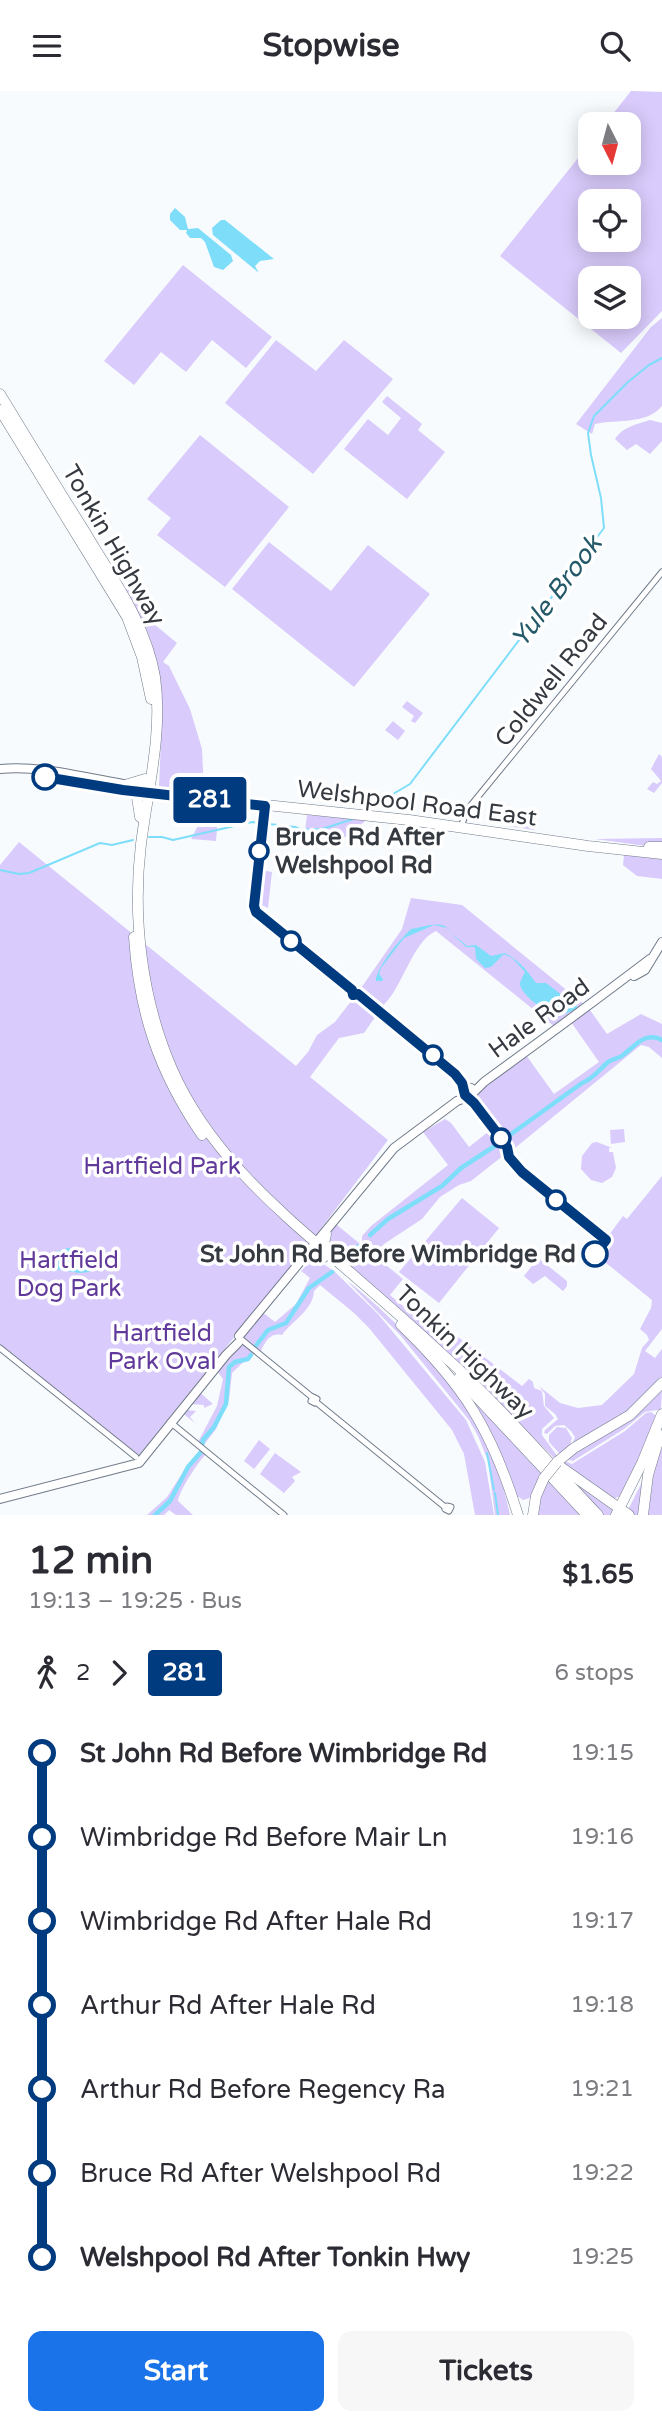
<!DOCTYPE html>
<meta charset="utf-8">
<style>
body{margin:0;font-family:"Varela Round",sans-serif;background:#f7f7f7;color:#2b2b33;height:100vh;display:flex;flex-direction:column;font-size:26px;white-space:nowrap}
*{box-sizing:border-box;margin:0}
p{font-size:23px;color:#7c7c81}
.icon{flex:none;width:38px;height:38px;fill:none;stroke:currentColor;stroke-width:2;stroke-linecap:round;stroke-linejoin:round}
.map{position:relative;height:1424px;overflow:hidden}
.details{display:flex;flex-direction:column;background:#fff;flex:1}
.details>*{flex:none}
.badge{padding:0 14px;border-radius:5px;font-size:24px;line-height:46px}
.needle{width:46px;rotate:174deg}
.buttons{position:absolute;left:578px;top:21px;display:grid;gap:14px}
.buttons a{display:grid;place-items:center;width:63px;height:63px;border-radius:14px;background:#fff;box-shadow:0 4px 18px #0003;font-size:35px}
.map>.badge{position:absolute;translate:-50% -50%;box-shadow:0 0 0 4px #fff}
.legs{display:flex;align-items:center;gap:10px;height:77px;padding:0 28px;font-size:23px}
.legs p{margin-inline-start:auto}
.summary{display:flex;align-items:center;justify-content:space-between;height:119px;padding:0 28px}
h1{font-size:38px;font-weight:800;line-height:52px}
.action{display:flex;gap:14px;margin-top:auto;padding:14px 28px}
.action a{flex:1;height:80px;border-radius:14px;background:#1a73e8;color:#fff;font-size:28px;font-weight:800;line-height:80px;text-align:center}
.action a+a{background:#f7f7f7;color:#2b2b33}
ul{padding:0 28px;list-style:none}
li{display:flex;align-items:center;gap:24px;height:84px;font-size:26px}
li i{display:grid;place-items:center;width:10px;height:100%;margin:0 9px;background:currentColor}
li i::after{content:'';width:18px;height:18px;margin:-9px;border:5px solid;border-radius:50%;background:#fff}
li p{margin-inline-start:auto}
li:first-child i{background:linear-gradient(#0000 50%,currentColor 0)}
li:last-child i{background:linear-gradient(currentColor 50%,#0000 0)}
header{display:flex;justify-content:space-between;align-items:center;height:91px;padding:0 28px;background:#fff;font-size:32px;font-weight:800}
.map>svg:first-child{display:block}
.green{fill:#d9cbfb;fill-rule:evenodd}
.water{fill:#7edefa}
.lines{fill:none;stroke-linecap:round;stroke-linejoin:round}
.stream{stroke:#7edefa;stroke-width:2}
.river{stroke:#7edefa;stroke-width:4.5}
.minor-casing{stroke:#717b8a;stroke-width:7}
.major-casing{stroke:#717b8a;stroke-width:10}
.highway-casing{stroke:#717b8a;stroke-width:11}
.minor{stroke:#fff;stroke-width:5}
.major{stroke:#fff;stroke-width:8}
.highway{stroke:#fff;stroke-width:10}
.highway-bridge-casing{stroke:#717b8a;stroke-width:11;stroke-linecap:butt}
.highway-bridge{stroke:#fff;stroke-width:10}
.line-1-casing{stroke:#fff;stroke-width:16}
.line-1{stroke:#003b80;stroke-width:10}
.stop-1-dot{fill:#fff;stroke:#003b80;stroke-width:3.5}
.labels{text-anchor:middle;stroke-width:7;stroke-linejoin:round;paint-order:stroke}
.street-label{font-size:24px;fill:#353940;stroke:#fff}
.stop-label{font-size:24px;font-weight:bold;fill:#353940;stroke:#fff;text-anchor:start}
.park-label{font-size:24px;fill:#60399b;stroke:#fff}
.water-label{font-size:26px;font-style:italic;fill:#235968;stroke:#fff}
</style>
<header><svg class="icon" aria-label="menu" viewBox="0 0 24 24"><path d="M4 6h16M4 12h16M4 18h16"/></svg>Stopwise<svg class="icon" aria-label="search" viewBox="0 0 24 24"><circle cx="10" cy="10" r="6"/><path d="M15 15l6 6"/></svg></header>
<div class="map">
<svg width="662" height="1424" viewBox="0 0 662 1424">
<rect width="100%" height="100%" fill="#f8fbfe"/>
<!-- green -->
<g class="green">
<path d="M631 0 662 1V220L621 262 500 165 590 52V72H628V33H605ZM590 110H628V149H590ZM590 187H628V226H590Z"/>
<polygon points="183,174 272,246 246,277 212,249 186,281 161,261 134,294 104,270"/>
<path d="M662 227V315C646 334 618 328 595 333L592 343 576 333 651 236Z"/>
<polygon points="276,249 316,280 344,249 393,288 313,383 225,312"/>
<polygon points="387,305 422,333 418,339 445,361 407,408 344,358 368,328 388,344 401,327 382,311"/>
<path d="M650 329 662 332V350L650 363 636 353 627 359 615 348C622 336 638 333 650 329Z"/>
<polygon points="200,344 289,416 225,496 157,444 171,427 147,408"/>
<polygon points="269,451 331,500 368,454 430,503 354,596 232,498"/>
<path d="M119 492 149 515 143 524 177 552 163 571 169 575 190 618 202 658 204 701 159 696C161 647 166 586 147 540 140 523 128 508 119 492Z"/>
<polygon points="407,610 423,622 415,632 411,630 414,625 402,616"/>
<polygon points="393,630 405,640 398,649 385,639"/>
<polygon points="659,663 662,666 662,692 654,702 647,698 653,691 657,693 661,690 651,678"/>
<polygon points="204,712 219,714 216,750 191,748 200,731"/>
<polygon points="520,719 526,724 524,728 535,737 534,739 508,735"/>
<polygon points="307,724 368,728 339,751 320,753 317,756 303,755"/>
<polygon points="662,747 662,755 646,755 595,748"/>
<polygon points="19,751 296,975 308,961 317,944 335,931 352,909 361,909 378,922 364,942 339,947 310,986 388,1049 307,1156 139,1364 0,1255 0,774"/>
<polygon points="624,764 662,767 662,788 637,785 623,774"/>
<polygon points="262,779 272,781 268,817 258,812"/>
<path d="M411 807 462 814 585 914 555 936 436 840C411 851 402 901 380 917L361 903V897L402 838Z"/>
<polygon points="590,919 607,943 641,923 662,933 662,967 649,956 641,954 515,1057 509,1049 500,1054 505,1060 504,1064 471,1090 459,1094 440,1106 422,1128 384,1153 377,1160 362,1150 362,1145 371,1135 448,1074 423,1041 445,1028 451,1032 469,1056 488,1041 492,1041 497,1046 502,1043 478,1011 476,1003 526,964 554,1003 599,971 571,931"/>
<polygon points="624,1038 625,1051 611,1053 610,1039"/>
<polygon points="597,1051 612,1057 609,1057 609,1061 613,1061 616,1077 612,1086 602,1092 591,1089 581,1078 582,1065 592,1052"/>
<polygon points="662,1085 662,1238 645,1260 655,1267 662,1258 662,1289 628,1323 572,1354 575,1346 571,1340 564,1334 555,1335 547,1343 544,1342 545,1339 558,1328 555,1323 545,1315 545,1303 539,1295 560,1312 578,1317 602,1314 634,1283 642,1257 649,1249 647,1244 640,1238 651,1217 652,1209 595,1163 623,1125 627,1128"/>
<polygon points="462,1107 499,1137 439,1212 399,1181"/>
<polygon points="337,1134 403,1188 390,1204 434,1241 441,1233 522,1295 529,1288 533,1291 534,1297 542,1300 544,1315 554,1327 542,1338 542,1344 558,1366 555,1368 445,1261 327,1159 324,1150 333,1136"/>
<path d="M314 1167 334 1180 378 1223 466 1329 485 1371 494 1424H475L464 1363 452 1339 369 1237 354 1222 320 1194 314 1200C313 1219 293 1229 282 1244 268 1241 264 1254 259 1264L254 1261 232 1282 229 1309 216 1338 203 1355 198 1351 217 1315 223 1288 215 1277 242 1247 261 1220 275 1231 296 1213 310 1187 301 1180Z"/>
<polygon points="538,1167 567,1190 567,1195 563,1200 545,1185 533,1193 524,1185"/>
<path d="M347 1190C364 1202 378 1216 392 1229 452 1283 494 1344 510 1424H495L488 1370 478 1345 469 1329 401 1245Z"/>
<polygon points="449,1280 544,1381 530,1407 523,1409 517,1405"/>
<polygon points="662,1297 661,1321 657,1319 645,1321 624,1338 573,1370 565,1368"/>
<polygon points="197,1299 213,1313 204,1317 204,1314 190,1313 188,1316 188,1319 196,1320 190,1326 195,1332 181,1321"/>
<polygon points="651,1321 659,1327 623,1404 613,1408 559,1373 562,1369 572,1373 625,1340 646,1322"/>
<polygon points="557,1336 566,1337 572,1347 570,1354 560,1363 549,1351 549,1344"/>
<polygon points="259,1349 270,1358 254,1378 244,1370"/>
<polygon points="662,1350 662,1424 646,1424 647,1400"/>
<path d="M203 1361 206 1363C198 1371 179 1400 178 1410L193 1424H176L169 1419 164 1424H147L167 1406 187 1375Z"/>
<polygon points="275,1362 301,1381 292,1386 295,1390 284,1402 260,1383"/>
<polygon points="557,1375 616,1416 614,1424 600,1424"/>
<polygon points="645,1385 641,1424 632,1424 627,1421"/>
<polygon points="547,1387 583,1424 534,1424"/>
</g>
<!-- water -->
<g class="water">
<polygon points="175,117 185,126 188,138 198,137 231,164 233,170 223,179 214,176 205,151 201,147 190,147 186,142 187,139 180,139 170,129 170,123"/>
<polygon points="221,129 225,129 274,168 260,170 255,175 259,182 213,144 212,137"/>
<path d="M434 834 404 847 381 877 379 883 383 888 382 890H376C375 878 401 847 411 838 421 837 437 830 446 836 449 838 450 842 453 844 458 848 463 851 467 855L476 854 491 865 505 862C518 869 528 880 536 892H546L579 917 557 926C547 922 519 903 520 892 521 888 523 885 525 881L512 867 504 863 491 876 485 877 476 868 475 856H466C460 849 452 845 447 837Z"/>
<path d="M68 1157C79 1158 90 1162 94 1174L90 1181 79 1182 43 1176 44 1168 52 1162Z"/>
</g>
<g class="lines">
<!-- stream -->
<g class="stream">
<polyline points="376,713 410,693 604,437 601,407 591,364 588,342 594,325 628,291 649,274 662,267"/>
<polyline points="322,738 353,728"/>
<polyline points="149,746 162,746 173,749 252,731 295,736 302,739 320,738"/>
<polyline points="0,779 19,783 29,782 100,752 112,754 133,749"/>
<polyline points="487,1362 494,1399"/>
<polyline points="495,1402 498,1424"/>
</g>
<!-- river -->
<g class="river">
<path d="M507 1046 582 992C593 988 600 978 608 971 613 967 619 968 623 964 635 955 645 940 662 949"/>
<polyline points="370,1144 388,1128 442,1095 461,1077 501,1051"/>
<polyline points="343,1170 350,1160 360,1155"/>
<polyline points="255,1256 268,1239 286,1232 309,1197 332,1181"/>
<polyline points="202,1354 203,1349 214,1336 226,1313 229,1276 235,1271 248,1268 251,1264"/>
<polyline points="155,1424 170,1410 188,1376 201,1361"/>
</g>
<defs>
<g id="minor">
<polyline points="461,736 467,719 662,481"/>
<polyline points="242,1249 312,1306"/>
<polyline points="0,1257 136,1366"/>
<polygon points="313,1306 317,1308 315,1312 311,1310"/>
<polyline points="316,1311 445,1416"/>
<polyline points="170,1331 284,1424"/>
<polygon points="447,1415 451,1416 449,1420 445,1418"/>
</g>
<g id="major">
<path d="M0 678C45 673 98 691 144 696"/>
<polyline points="634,885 645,879 662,851"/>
<circle cx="469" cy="1001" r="4.5"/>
<path d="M474 1001 484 991C539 951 596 909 650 868"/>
<polyline points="239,1245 394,1057 457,1010 468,1006"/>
<polyline points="0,1408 139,1372 226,1264 238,1252"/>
</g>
<g id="highway">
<path d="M0 303C28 349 56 395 85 441 112 487 146 532 155 586 163 641 148 698 141 753 132 827 142 909 172 978 207 1058 272 1114 337 1170 373 1201 409 1232 443 1264 498 1313 547 1370 598 1424"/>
<polyline points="0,319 127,526 142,566 151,608"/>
<polyline points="125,694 145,688"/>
<polyline points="136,700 140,726"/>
<polyline points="143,701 409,729 588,755 662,763"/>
<polyline points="649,756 662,756"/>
<path d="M134 846C139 922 159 981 202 1044"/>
<polyline points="323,1158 326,1143"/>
<polyline points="309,1163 316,1162 324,1166"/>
<path d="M401 1234C465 1295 492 1340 518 1424"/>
<polyline points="459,1287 587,1424"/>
<polyline points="557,1371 574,1357 630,1324 662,1292"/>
<polyline points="558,1374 629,1424"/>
<polyline points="533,1424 536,1405 544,1387"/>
<polyline points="616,1424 642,1372 662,1323"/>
<polyline points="643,1424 648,1384 660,1344"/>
</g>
</defs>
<!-- minor casing -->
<use href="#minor" class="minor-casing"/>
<!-- major casing -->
<use href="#major" class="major-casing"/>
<!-- highway casing -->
<use href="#highway" class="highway-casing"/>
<!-- minor -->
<use href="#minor" class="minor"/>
<!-- major -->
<use href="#major" class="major"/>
<!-- highway -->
<use href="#highway" class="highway"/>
<defs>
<polyline id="highway-bridge" points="544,1387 557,1371"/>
</defs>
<!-- highway-bridge casing -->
<use href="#highway-bridge" class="highway-bridge-casing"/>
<!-- highway-bridge -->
<use href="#highway-bridge" class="highway-bridge"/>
</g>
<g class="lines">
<defs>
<polyline id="line-1" points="45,686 123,699 265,715 254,815 256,821 352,899 353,904 358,903 455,983 462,992 465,1004 474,1012 500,1046 507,1056 509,1066 522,1081 606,1149 595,1163"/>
</defs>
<!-- line-1 casing -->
<use href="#line-1" class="line-1-casing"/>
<!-- line-1 -->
<use href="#line-1" class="line-1"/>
</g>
<!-- markers -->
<g class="stop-1-dot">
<circle cx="45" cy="686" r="12"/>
<circle cx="259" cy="760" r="9"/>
<circle cx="291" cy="850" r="9"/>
<circle cx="433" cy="964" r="9"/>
<circle cx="501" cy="1047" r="9"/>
<circle cx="556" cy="1109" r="9"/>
<circle cx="595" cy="1163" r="12"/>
</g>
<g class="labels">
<!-- street labels -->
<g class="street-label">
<text transform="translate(114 454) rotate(60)" y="8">Tonkin Highway</text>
<text transform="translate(551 589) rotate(-51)" y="8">Coldwell Road</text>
<text transform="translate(417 712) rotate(7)" y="8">Welshpool Road East</text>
<text transform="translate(539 927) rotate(-36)" y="8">Hale Road</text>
<text transform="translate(465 1261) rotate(44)" y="8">Tonkin Highway</text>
</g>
<!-- stop labels -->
<g class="stop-label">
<text x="275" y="754">Bruce Rd After<tspan x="275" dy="28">Welshpool Rd</tspan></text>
<text x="576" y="1171" text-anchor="end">St John Rd Before Wimbridge Rd</text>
</g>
<!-- park labels -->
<g class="park-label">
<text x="162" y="1083">Hartfield Park</text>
<text x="69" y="1177">Hartfield<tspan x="69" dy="28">Dog Park</tspan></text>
<text x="162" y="1250">Hartfield<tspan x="162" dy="28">Park Oval</tspan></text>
</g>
<!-- water labels -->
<g class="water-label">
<text transform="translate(556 500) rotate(-53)" y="9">Yule Brook</text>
</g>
</g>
</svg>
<div class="buttons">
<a><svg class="needle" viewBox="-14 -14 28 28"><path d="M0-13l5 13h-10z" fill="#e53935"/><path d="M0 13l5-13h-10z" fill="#7c7c81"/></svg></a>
<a><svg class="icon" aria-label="locate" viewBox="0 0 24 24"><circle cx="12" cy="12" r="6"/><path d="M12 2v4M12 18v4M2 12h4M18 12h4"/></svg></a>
<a><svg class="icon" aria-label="layers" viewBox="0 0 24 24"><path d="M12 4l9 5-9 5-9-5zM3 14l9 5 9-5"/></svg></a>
</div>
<b class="badge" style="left:210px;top:709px;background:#003b80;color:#fff">281</b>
</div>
<section class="details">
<div class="summary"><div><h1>12 min</h1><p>19:13 – 19:25 · Bus</p></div><b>$1.65</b></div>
<div class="legs"><svg class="icon" aria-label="walk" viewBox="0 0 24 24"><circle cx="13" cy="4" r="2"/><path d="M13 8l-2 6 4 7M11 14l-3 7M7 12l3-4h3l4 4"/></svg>2<svg class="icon" aria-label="forward" viewBox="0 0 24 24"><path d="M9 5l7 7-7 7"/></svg><b class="badge" style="background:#003b80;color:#fff">281</b><p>6 stops</p></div>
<ul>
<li><i style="color:#003b80"></i><b>St John Rd Before Wimbridge Rd</b><p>19:15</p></li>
<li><i style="color:#003b80"></i><span>Wimbridge Rd Before Mair Ln</span><p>19:16</p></li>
<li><i style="color:#003b80"></i><span>Wimbridge Rd After Hale Rd</span><p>19:17</p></li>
<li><i style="color:#003b80"></i><span>Arthur Rd After Hale Rd</span><p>19:18</p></li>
<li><i style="color:#003b80"></i><span>Arthur Rd Before Regency Ra</span><p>19:21</p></li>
<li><i style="color:#003b80"></i><span>Bruce Rd After Welshpool Rd</span><p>19:22</p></li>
<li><i style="color:#003b80"></i><b>Welshpool Rd After Tonkin Hwy</b><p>19:25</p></li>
</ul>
<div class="action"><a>Start</a><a>Tickets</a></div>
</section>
